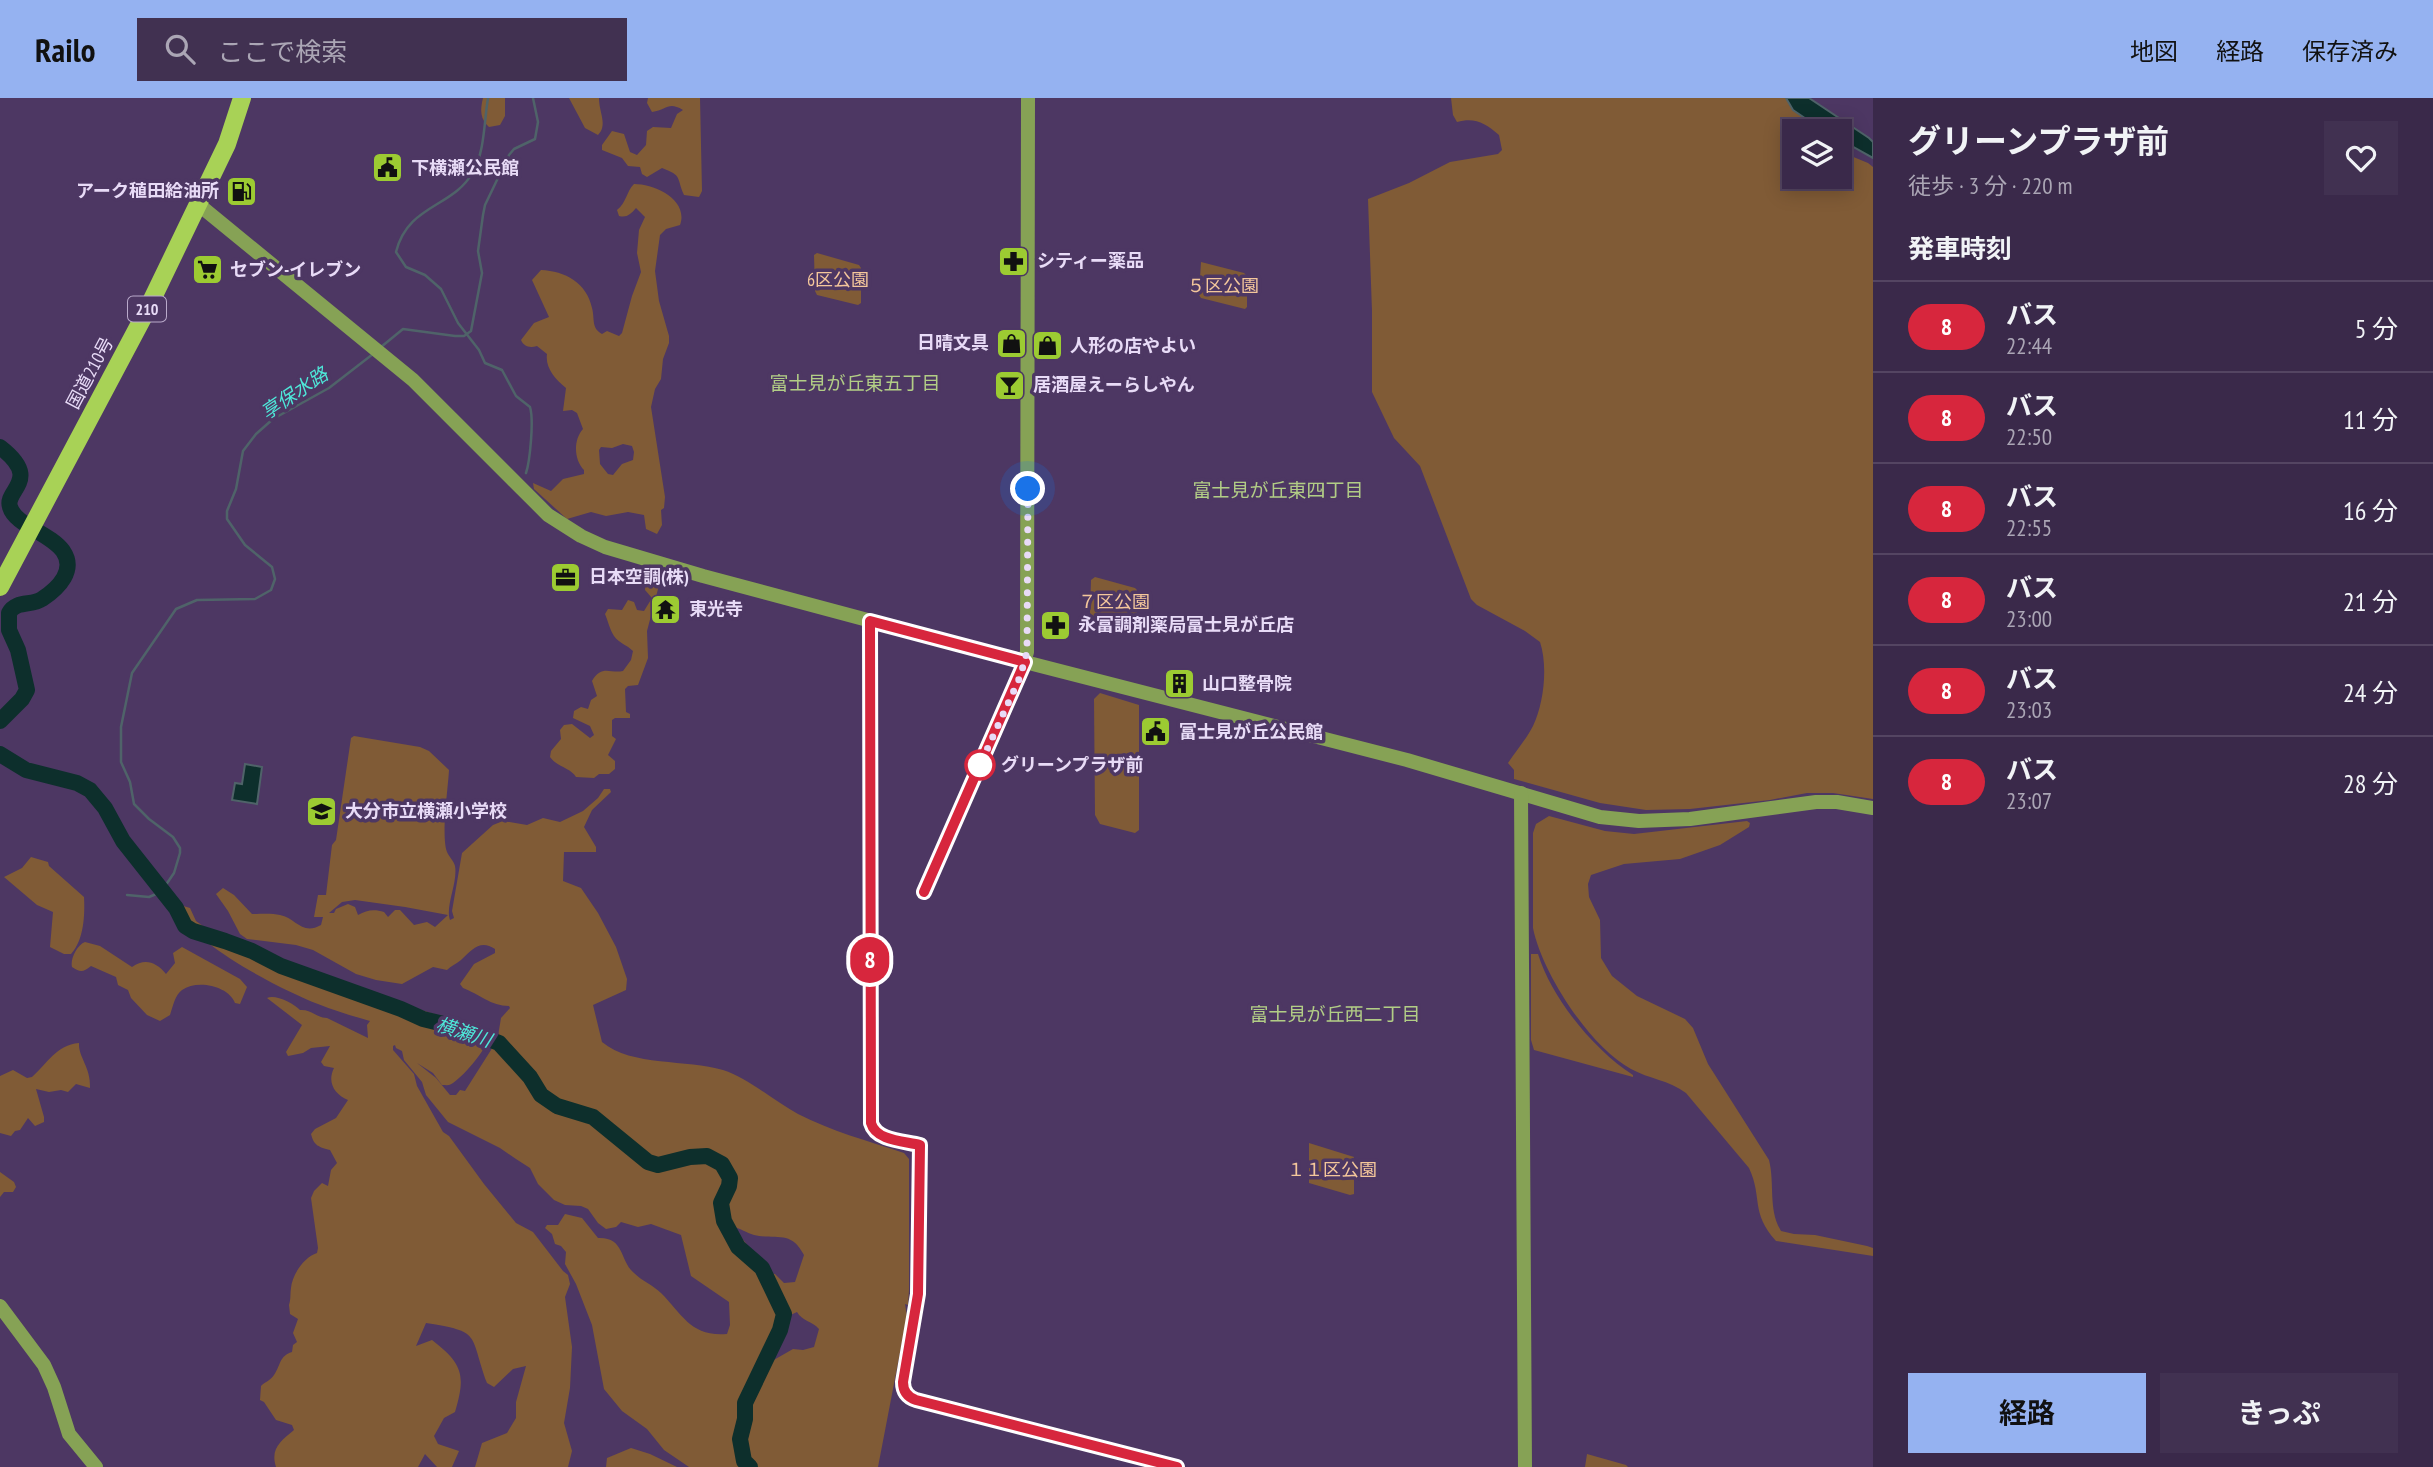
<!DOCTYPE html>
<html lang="ja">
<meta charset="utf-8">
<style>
body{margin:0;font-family:"PT Sans Narrow","Noto Sans JP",sans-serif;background:#413151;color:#f1f3f6;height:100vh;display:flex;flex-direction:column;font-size:26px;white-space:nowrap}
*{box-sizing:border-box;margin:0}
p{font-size:23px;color:#aba6b5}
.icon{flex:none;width:38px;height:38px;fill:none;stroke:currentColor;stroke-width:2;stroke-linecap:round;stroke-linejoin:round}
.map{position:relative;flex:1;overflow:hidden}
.sheet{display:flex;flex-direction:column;background:#3a294a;width:560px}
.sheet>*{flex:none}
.badge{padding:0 14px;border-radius:23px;font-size:24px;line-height:46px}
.buttons{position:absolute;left:1782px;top:21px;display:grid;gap:14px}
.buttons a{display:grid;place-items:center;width:70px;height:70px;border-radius:0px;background:#3a294a;box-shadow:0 4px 18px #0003,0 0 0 2px #544562;font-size:35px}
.you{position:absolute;width:35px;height:35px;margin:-18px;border:5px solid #fff;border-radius:50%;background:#1a73e8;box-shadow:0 0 0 10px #1a73e833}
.map>.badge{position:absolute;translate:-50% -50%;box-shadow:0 0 0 4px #fff}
h2{padding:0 35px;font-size:26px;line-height:63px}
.round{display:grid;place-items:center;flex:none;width:74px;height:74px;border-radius:0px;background:#413151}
.summary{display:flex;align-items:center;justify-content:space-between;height:119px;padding:0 35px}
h1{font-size:33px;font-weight:700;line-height:52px}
.cta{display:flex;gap:14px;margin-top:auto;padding:14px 35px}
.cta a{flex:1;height:80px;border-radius:0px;background:#95b2f1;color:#111;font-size:28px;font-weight:700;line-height:80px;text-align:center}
.cta a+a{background:#413151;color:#f1f3f6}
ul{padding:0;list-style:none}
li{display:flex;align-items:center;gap:21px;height:91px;padding:0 35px;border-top:2px solid #544562}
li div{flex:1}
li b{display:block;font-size:26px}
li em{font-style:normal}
li .badge{min-width:77px;font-weight:700;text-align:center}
header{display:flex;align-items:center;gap:42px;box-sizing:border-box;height:98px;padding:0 35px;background:#95b2f1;color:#111}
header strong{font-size:33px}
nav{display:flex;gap:38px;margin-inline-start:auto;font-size:24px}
.search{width:490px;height:63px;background:#413151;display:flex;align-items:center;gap:18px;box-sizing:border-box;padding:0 24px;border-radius:0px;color:#aba6b5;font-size:26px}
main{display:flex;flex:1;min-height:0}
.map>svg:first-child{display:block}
.green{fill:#805b36;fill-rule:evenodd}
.water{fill:#0d2f2c;stroke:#4f6369;stroke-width:2}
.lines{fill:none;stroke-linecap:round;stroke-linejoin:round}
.stream{stroke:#4f6369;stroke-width:2.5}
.river{stroke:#0d2f2c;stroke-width:16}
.secondary{stroke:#86a255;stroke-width:14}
.highway{stroke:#a8d256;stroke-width:18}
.line-casing{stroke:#fff;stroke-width:16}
.line{stroke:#d7263d;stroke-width:10}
.walk{stroke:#e8dbf7;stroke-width:7;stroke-dasharray:0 12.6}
.stop-dot{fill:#fff;stroke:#d7263d;stroke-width:3.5}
.labels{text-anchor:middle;stroke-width:7;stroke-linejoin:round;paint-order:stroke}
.shield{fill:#4d3763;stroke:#baaacb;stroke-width:2}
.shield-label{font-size:16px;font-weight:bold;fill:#e8dbf7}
.poi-label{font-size:18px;font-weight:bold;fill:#e8dbf7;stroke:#4d3763;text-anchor:start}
.park-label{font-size:18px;fill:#f4c79b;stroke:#4d3763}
.street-label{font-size:18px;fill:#e8dbf7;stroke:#4d3763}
.stop-label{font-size:18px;font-weight:bold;fill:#e8dbf7;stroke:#4d3763;text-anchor:start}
.neighbourhood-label{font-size:19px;fill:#b2cd86;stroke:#4d3763}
.water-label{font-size:19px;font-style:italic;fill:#4ee8d9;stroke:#4d3763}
</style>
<header>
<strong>Railo</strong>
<div class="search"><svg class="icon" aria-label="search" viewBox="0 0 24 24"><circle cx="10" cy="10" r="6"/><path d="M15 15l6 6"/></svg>ここで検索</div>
<nav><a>地図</a><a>経路</a><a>保存済み</a></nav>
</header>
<main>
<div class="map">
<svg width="1873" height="1369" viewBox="0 0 1873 1369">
<rect width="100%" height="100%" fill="#4d3763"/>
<!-- green -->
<g class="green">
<path d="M483 0H505V18L500 27 489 29C480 21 480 12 483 0Z"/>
<path d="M569 0H599C599 15 608 27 598 37L585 30Z"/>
<path d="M648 0H700L702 93 699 99 684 97C676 79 683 78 662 70L647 79 642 76 640 69 628 68 622 60 602 52V47L612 33 624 36 630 54 637 57 646 47 647 33 653 29 671 30 677 16 683 12C668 3 667 12 652 14L647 5Z"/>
<path d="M1451 0H1790L1818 33H1794V79H1839V53L1868 65 1873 69V701L1833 695H1807L1770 702 1690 711 1646 712 1600 705 1514 681V672L1508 665C1516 653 1527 640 1533 628 1544 605 1548 568 1540 544L1525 533 1477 507 1471 501 1420 368 1394 340 1372 294V213L1368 101 1409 85 1450 64 1498 56 1502 52 1499 37C1485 25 1475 19 1457 24L1453 17Z"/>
<path d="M634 86C655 86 689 102 680 127L666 131 660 137 655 173 659 203 669 238V245L663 261 661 281 655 291 651 309 665 399 664 410 661 412 662 427 657 436 646 431 644 417 628 414 606 418 591 414 567 421 534 391 533 385 551 393 563 381 584 376V372C574 362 573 342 583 331L577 315 572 312 563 313 566 290C555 281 545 270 547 256L537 248C530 250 524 249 521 242L534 225 549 219 532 182 541 172C565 173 587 185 592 210 595 221 591 230 602 236L607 233 619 238 622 235 632 198 641 174 637 155 639 132 645 119 636 110C631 116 627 120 619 118L617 112C627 104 626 94 634 86ZM623 346 632 348 634 354 633 362 622 366 613 377 608 376 600 366 599 352 601 349 612 350Z"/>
<polygon points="817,155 859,167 861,170 861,205 858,207 817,197 815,193 814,157"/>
<polygon points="1201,164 1244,175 1247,178 1247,209 1245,211 1201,200 1199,197"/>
<polygon points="1095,479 1135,490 1137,492 1137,526 1133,528 1093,518 1090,515 1091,482"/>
<path d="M652 480 657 483 658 491 647 533 648 560 638 587 628 588 625 591 626 614 630 616V620H615L612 622V638L616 641 608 657 615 663V671L609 676H599L594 680 576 679C571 670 557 669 550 659L551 653 561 641 560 632 564 627 572 626 590 640 594 637 590 628 573 620 574 613 581 609 588 611 591 602 597 598 592 583C602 566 610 576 623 573L631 562 633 553C627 547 619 545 614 538 610 532 608 523 605 516L608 511 622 512 628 502 634 504 637 512 644 513 652 500 645 492 646 482Z"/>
<polygon points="1100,595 1139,607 1139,732 1135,735 1100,726 1095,717 1094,601"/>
<path d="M354 638 420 649 429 653 449 672C448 691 441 738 447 754 449 759 454 763 455 768 458 785 445 808 450 822L454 820 452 813 462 755 493 727 503 723 527 727 543 720 560 724 583 713 598 700 604 691H610L611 694 592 712 584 729 596 749V754H564L563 783 581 790 598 815 616 849 627 881 626 892 593 907 602 944C632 969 687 961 723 972 748 980 774 1003 798 1016 831 1033 868 1043 904 1055L909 1061V1192L908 1207 905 1206 907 1218 878 1369H689L664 1352 647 1331 622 1313 604 1291 592 1227 576 1186 565 1166 566 1154 561 1148 555 1146 552 1136 545 1130 547 1127H558L565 1116 582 1120 598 1140C625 1139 619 1162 634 1175 642 1183 653 1187 661 1195 683 1217 691 1239 727 1236L730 1227 729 1204 691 1178 681 1137 651 1126 638 1129 621 1124 616 1129 606 1131 598 1125 588 1111 581 1108 565 1107 554 1102 538 1086 530 1070 516 1061 500 1050 448 1024 426 997 422 984 404 962 402 953 396 950 395 947 393 948V952L414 976 417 988 443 1034 449 1038 484 1086 516 1125 533 1134 563 1173 568 1177 570 1186 565 1199 572 1249 570 1290 564 1325 572 1353 568 1369H475L482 1345 507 1335 516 1320V1304L526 1268 513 1271 494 1289 487 1285C469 1235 482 1234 426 1225L416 1248 432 1242C463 1266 466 1277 455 1314L444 1320 434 1338 438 1346 459 1353 452 1369H437L425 1356 418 1369H276C270 1350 281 1343 294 1332L292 1327 276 1322 264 1304 260 1302 261 1288C266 1283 270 1283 274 1277 281 1267 279 1258 292 1254L293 1247 297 1244 293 1235 298 1221 290 1216 289 1207C291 1201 290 1197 291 1190 292 1177 304 1159 317 1155L318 1150 311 1100 314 1093 322 1085 328 1088 331 1072 337 1065 330 1052C319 1049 314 1048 311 1036L315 1031 336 1020 348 1002C334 996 327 984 334 970L324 968 321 964 330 948 311 950 303 955 288 958 286 954 302 927 267 900C275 896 293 905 300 912 311 911 317 920 327 920L368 940 367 927 370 923C353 918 335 913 318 906 282 892 191 846 178 810L180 807 190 810 196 823 215 837 243 849 284 872 354 897 388 902 464 925 477 926 490 933C491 947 465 977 453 985 449 988 447 987 442 987L433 975 417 965 436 980 450 997H456L460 992 465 993 491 952 498 938 501 920 510 910 509 908C491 908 479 896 463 890L460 886 474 866 495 855V851C480 841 472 852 461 862 456 866 451 868 447 872L433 869 402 886 376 882 356 876 313 852 296 847 247 841 240 836 228 813 216 796 223 790 234 797 252 816C260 816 272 815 280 817 296 820 302 838 321 827L323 819H314L318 797H326L332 747 336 742 351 640ZM355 802 405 809 448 817 435 829 427 824 414 827 400 812H395L388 819 384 814C374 811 367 812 358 817L355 809 348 806 336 811 334 815H329L342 804ZM733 1129C741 1130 746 1135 754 1137 778 1142 791 1132 804 1157L795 1184 784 1185 775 1176 756 1174C769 1188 785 1191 780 1213L784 1220 797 1214C802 1223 812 1223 819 1231L814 1249 803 1252 793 1251 772 1263 763 1253 773 1233 777 1217 771 1204 769 1193 748 1164 758 1163 756 1158Z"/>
<path d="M1549 718 1605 733 1634 736 1747 723 1750 725 1749 729 1720 747 1680 761 1624 766 1591 777 1588 786 1589 799 1600 822 1601 860 1612 878 1637 898 1685 921 1693 930 1708 966 1769 1062C1775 1086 1768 1112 1781 1133L1794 1136 1815 1137 1867 1148 1873 1150V1158L1776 1143C1750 1114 1763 1100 1749 1070L1686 995C1669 982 1649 981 1631 971 1590 949 1542 875 1533 830V735L1536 726Z"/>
<path d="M31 759 48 764 49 768 84 799C85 817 84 842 71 856H64L50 849 53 814 37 807 4 779 22 770Z"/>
<path d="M85 844 100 848 132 869C145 860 156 864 166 876L175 865 173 855 182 849 240 881 247 889 240 906 235 905C229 888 197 881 182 892 175 897 173 908 170 917L160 923 147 917 131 900 128 892 118 887 116 879 91 868C83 874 81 875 72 869 70 861 77 847 85 844Z"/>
<path d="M1531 856H1538C1552 901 1594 952 1633 977V979L1534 952 1531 942Z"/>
<path d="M79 945C78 959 91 969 90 990L76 986 68 994 61 992 49 994 36 991 44 1019V1024L35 1028 28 1020 20 1032 15 1033 11 1038 0 1035V978L13 972 27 980 32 979C48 965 56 947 79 945Z"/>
<polygon points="1309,1045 1354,1059 1354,1096 1350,1097 1309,1085"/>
<polygon points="0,1074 14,1084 16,1089 13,1094 4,1094 0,1099"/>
<polygon points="631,1350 650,1356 677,1369 606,1369 607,1360"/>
<polygon points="1587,1356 1626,1367 1628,1369 1585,1369"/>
</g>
<!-- water -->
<g class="water">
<polygon points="1786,0 1809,0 1869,40 1873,44 1873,60 1848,46 1839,47 1839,33 1824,33 1793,12"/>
<polygon points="245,666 262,669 257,706 232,702 235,685 242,686"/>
</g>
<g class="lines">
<!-- stream -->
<g class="stream">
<path d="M488 0C484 23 485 53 473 74 453 110 408 106 396 154L406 169 425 177 441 191 458 225 479 252 485 265 502 272 516 298 530 309C534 322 530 363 526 375"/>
<polyline points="381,249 403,231 455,238 464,238 471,233 482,175 478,153 483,117 485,107 509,57 514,51 535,41 538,24 533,0"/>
<polyline points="127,797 149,799 161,794 174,775 180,755 180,750 173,739 149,721 134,706 130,684 121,664 121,629 132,575 176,511 197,502 255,501 271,492 275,481 272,469 245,447 227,421 227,413 236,391 243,353 256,336 273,321 329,290 373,256"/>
</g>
<!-- river -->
<g class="river">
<path d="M0 349C43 382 4 392 10 409 15 427 50 435 63 453 76 472 59 490 42 501 32 508 16 502 9 515V532L18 552 27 592 22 601 0 623"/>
<polyline points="0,656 26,672 77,685 90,692 105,710 123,743 176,810 185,828 193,833 225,843 252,853 281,868 401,911 423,921 460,930 499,945 530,979 541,997 557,1008 593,1019 648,1064 658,1067 690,1059 707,1058 722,1066 730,1080 729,1088 721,1105 724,1123 738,1149 762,1170 784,1216 780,1232 745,1305 745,1321 740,1341 744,1363 750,1369"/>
</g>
<!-- secondary -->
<g class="secondary">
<polyline points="198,106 413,282 548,417 581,438 605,449 703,478 1025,564 1407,662 1600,719 1639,723 1690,721 1816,704 1837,704 1873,710"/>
<path d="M870 523 871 1025C876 1043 903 1043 920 1047L918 1196 903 1284C903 1292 906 1298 914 1301L1177 1369"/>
<polyline points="1521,695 1525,1369"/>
<polyline points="924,794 1019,579 1027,554 1028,0"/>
<polyline points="0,1208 44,1267 54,1289 69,1336 96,1369"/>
</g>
<!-- highway -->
<polyline class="highway" points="0,489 146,214 227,46 242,0"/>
</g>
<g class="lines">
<defs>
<path id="line" d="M924 794 1025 564 870 523 871 1025C876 1043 904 1043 920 1047L918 1196 903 1284C903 1293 907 1299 916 1302L1177 1369"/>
</defs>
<!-- line casing -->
<use href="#line" class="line-casing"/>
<!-- line -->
<use href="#line" class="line"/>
<!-- walk -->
<polyline class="walk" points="980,667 976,676 1020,579 1027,554 1028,391"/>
</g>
<!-- icons -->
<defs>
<symbol id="civic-square" viewBox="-11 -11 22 22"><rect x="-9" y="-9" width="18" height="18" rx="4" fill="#9ccb32" stroke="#4d3763"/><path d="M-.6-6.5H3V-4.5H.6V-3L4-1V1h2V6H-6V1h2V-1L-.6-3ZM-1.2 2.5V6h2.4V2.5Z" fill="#111"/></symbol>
<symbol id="fuel-square" viewBox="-11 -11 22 22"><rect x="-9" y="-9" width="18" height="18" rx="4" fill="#9ccb32" stroke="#4d3763"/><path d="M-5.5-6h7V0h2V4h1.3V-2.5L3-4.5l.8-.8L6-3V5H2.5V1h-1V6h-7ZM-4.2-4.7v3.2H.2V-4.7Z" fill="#111"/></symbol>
<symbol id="pharmacy-square" viewBox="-11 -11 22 22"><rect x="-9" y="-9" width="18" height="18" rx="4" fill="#9ccb32" stroke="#4d3763"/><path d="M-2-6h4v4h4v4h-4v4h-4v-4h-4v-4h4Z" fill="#111"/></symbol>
<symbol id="supermarket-square" viewBox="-11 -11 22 22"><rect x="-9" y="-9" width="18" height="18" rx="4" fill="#9ccb32" stroke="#4d3763"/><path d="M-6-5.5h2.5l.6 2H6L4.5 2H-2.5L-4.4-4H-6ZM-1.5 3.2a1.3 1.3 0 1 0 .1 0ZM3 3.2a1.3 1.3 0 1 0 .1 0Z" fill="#111"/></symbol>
<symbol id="shop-square" viewBox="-11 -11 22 22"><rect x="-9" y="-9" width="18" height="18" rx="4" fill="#9ccb32" stroke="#4d3763"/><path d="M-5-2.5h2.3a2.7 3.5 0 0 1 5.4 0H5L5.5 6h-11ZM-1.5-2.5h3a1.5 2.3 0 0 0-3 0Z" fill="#111"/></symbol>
<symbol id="bar-square" viewBox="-11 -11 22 22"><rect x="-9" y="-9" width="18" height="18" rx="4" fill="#9ccb32" stroke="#4d3763"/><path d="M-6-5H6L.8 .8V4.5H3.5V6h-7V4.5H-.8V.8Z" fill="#111"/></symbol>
<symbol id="office-square" viewBox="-11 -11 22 22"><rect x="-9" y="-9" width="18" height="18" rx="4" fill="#9ccb32" stroke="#4d3763"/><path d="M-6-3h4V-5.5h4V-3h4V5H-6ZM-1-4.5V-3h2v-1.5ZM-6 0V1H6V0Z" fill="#111"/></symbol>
<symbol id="temple-square" viewBox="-11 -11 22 22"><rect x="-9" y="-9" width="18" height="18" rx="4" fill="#9ccb32" stroke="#4d3763"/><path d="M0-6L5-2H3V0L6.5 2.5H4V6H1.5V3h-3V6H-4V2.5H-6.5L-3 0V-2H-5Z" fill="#111"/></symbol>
<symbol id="building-square" viewBox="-11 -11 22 22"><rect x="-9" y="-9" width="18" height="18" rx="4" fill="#9ccb32" stroke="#4d3763"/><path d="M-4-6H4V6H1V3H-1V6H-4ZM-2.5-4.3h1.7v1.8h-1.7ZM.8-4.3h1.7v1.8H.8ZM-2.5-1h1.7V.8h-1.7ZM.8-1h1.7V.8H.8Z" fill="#111"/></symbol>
<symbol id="school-square" viewBox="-11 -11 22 22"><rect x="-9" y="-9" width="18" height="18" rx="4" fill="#9ccb32" stroke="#4d3763"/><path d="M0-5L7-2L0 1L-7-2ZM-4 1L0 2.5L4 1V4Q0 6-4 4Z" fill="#111"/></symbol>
</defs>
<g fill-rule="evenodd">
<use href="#civic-square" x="370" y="52" width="35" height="35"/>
<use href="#fuel-square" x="224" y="76" width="35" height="35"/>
<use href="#pharmacy-square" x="996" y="146" width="35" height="35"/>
<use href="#supermarket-square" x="190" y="154" width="35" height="35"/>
<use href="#shop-square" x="994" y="228" width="35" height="35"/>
<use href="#shop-square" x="1030" y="230" width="35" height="35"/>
<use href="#bar-square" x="992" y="270" width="35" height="35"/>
<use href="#office-square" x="548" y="462" width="35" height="35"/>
<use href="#temple-square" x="648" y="494" width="35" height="35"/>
<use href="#pharmacy-square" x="1038" y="510" width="35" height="35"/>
<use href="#building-square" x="1162" y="568" width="35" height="35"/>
<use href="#civic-square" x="1138" y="616" width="35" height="35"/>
<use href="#school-square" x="304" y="696" width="35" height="35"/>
</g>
<!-- markers -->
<circle class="stop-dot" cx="980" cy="667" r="14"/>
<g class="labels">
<!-- shield labels -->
<rect class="shield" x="128" y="198.5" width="38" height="25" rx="5"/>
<g class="shield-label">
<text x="147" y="217">210</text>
</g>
<!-- poi labels -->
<g class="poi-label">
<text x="411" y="76">下横瀬公民館</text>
<text x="219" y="99" text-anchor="end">アーク稙田給油所</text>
<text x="1037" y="169">シティー薬品</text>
<text x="230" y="178">セブン-イレブン</text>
<text x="989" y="251" text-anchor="end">日晴文具</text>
<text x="1070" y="254">人形の店やよい</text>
<text x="1033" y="293">居酒屋えーらしやん</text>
<text x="589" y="485">日本空調(株)</text>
<text x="689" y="517">東光寺</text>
<text x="1078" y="533">永富調剤薬局富士見が丘店</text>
<text x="1202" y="592">山口整骨院</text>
<text x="1179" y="640">富士見が丘公民館</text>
<text x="345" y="719">大分市立横瀬小学校</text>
</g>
<!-- park labels -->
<g class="park-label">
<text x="838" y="188">6区公園</text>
<text x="1223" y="194">５区公園</text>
<text x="1114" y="510">７区公園</text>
<text x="1332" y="1078">１１区公園</text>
</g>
<!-- street labels -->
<g class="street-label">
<text transform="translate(90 275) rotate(-62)" y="6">国道210号</text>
</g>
<!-- stop labels -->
<g class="stop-label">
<text x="1001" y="673">グリーンプラザ前</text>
</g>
<!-- neighbourhood labels -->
<g class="neighbourhood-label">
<text x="855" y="292">富士見が丘東五丁目</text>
<text x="1278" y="399">富士見が丘東四丁目</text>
<text x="1335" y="923">富士見が丘西二丁目</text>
</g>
<!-- water labels -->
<g class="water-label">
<text transform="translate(294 295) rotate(-34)" y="7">享保水路</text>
<text transform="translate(464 934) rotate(18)" y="7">横瀬川</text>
</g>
</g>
</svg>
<div class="buttons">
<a><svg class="icon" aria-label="layers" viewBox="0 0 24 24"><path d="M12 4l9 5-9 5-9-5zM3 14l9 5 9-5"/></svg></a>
</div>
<div class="you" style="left:1028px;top:391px"></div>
<b class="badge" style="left:870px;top:862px;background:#d7263d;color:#fff">8</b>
</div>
<section class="sheet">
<div class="summary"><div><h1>グリーンプラザ前</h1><p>徒歩 · 3 分 · 220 m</p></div><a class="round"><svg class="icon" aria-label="heart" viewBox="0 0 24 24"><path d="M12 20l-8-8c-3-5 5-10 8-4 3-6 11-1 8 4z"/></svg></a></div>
<h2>発車時刻</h2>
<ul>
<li><span class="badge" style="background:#d7263d;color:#fff">8</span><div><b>バス</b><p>22:44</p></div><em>5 分</em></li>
<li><span class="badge" style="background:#d7263d;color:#fff">8</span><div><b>バス</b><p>22:50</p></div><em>11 分</em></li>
<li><span class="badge" style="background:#d7263d;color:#fff">8</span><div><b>バス</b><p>22:55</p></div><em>16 分</em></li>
<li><span class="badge" style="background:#d7263d;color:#fff">8</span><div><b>バス</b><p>23:00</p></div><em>21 分</em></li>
<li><span class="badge" style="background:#d7263d;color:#fff">8</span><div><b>バス</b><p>23:03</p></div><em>24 分</em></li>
<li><span class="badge" style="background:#d7263d;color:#fff">8</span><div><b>バス</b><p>23:07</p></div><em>28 分</em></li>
</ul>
<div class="cta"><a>経路</a><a>きっぷ</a></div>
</section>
</main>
